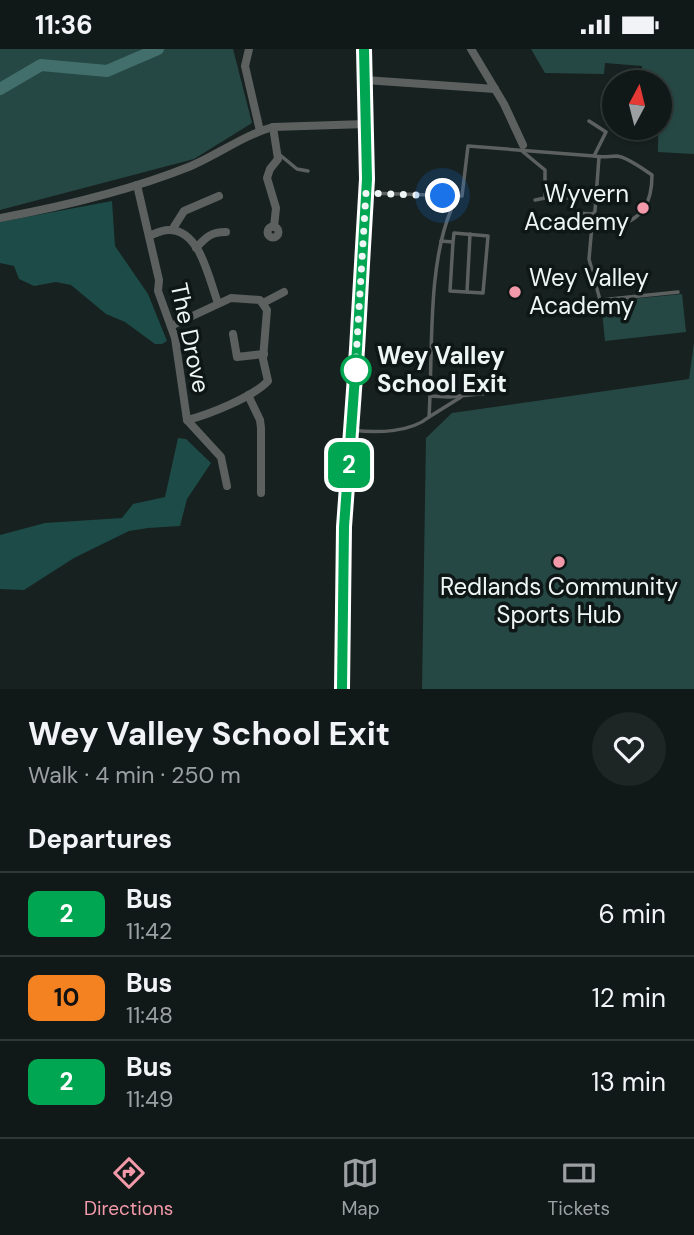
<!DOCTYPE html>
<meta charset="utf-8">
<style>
body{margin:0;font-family:"DM Sans",sans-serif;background:#1e2625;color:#f1f3f6;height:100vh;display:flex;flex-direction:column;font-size:26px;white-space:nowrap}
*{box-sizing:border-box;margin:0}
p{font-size:23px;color:#9ca0a2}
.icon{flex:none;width:38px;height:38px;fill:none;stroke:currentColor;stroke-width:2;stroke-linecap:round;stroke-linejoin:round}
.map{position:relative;height:640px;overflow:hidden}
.panel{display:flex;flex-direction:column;background:#111918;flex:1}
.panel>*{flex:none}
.badge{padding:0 14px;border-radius:10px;font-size:24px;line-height:46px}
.needle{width:46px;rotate:7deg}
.fabs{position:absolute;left:602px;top:21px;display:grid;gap:14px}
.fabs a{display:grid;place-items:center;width:70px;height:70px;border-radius:50%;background:#111918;box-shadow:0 2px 5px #0004,0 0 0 2px #303837;font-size:35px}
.you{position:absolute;width:35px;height:35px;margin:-18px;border:5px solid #fff;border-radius:50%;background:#1a73e8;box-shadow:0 0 0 10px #1a73e833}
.map>.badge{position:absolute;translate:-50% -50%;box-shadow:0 0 0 4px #fff}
h2{padding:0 28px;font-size:26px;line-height:63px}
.round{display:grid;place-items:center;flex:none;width:74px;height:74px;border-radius:37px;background:#1e2625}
.overview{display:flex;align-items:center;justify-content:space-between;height:119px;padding:0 28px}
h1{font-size:33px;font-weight:700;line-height:52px}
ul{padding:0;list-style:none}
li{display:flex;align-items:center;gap:21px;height:84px;padding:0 28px;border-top:2px solid #303837}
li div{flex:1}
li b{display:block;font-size:26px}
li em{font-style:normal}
li .badge{min-width:77px;font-weight:700;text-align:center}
.status{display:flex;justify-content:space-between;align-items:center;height:49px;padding:0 35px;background:#111918;direction:ltr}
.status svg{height:19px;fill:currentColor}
.menu{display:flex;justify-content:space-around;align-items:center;height:98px;border-top:2px solid #303837;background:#111918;font-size:19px;color:#9ca0a2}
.menu a{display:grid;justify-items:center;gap:4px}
.menu .current{color:#f39aaa}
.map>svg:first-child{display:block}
.green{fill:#264844}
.forest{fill:#1d4b47}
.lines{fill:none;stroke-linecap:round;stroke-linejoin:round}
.river{stroke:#426f6b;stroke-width:12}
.lane{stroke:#5c6160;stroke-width:3.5}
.street{stroke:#5c6160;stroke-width:8}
.secondary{stroke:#7e8786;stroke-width:10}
.line-casing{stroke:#fff;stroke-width:16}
.line{stroke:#00a651;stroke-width:10}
.walk{stroke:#eef5f4;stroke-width:7;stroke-dasharray:0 12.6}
.poi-dot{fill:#f39aaa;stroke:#0e1716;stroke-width:2.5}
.stop-dot{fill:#fff;stroke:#00a651;stroke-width:3.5}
.labels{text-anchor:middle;stroke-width:7;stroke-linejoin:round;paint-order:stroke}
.poi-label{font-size:24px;fill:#eef5f4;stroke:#0e1716;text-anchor:end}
.street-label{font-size:24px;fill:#eef5f4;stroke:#0e1716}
.stop-label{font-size:24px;font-weight:bold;fill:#eef5f4;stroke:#0e1716;text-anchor:start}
</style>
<div class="status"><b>11:36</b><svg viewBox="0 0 49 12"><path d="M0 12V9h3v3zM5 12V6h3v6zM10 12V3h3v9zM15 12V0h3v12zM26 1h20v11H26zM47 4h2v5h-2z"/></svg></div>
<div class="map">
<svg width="694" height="640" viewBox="0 0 694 640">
<rect width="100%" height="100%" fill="#172120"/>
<!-- green -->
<g class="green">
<polygon points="0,0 233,0 252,74 194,110 0,161"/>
<polygon points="531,0 694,0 694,105 658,103 659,28 642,26 642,17 605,14 604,25 545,24"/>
<polygon points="682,245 686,283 605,292 601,253"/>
<polygon points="694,294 694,640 422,640 426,389 452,364 689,330"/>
</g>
<!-- forest -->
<g class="forest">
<polygon points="112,152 115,197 148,245 167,292 162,295 155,295 125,273 106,265 71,236 56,233 34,237 19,230 14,217 0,214 0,173"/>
<polygon points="178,389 186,390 211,414 187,450 180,477 148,479 129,482 74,509 24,541 0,540 0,486 45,474 122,469 133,455 165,448"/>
</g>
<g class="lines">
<!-- river -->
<polyline class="river" points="0,40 41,16 107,22 158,0"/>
<!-- lane -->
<g class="lane">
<polyline points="522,102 545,121 545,149 535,151"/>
<polyline points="280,106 297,120 308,122"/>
<polyline points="368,144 462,147 468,97 594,107 606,83 589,72"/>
<polyline points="545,149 570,149"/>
<polyline points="577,164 593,165 595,162 599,108"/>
<polyline points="593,165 589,210 600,251 678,243"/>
<path d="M593 165 598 172 613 179C642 170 652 156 652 126 643 120 627 108 617 107 609 107 603 109 594 107"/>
<polyline points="441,192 453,193 450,242 483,244 488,187 454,184 453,193"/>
<polyline points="467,243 470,185"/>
<polyline points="430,347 449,348 490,344"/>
<polyline points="429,368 461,348"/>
<path d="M352 381C376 384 410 384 429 368 433 305 427 218 451 161L443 147"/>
</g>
<!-- street -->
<g class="street">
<polyline points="249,0 245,17 260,82"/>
<polyline points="471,0 504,55 523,96"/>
<polyline points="365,31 495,40"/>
<polyline points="273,78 278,110 270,120 267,129 276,159 274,178"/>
<polyline points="137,136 159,231 158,242 175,289 187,371 221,408 227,437"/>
<path d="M0 169C65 157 129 142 191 117 219 105 244 86 273 78L366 75"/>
<circle cx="273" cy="183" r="5.5"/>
<polyline points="172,181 184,162 219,147"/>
<path d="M149 187C156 184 163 180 171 181 201 183 209 231 218 254"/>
<path d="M196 199C206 188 211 183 226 183"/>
<polyline points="263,254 284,243"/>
<path d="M171 277 231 249 260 251 267 261 263 310 268 332C253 348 208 366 187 371"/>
<polyline points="233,285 237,308 264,305"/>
<polyline points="248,346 260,371 261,379 261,444"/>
</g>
<!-- secondary -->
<polyline class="secondary" points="342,640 344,478 366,139 364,0"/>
</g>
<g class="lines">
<defs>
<polyline id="line" points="342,640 344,478 357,300 367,130 364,0"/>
</defs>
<!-- line casing -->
<use href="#line" class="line-casing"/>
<!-- line -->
<use href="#line" class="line"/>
<!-- walk -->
<polyline class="walk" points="356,321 355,327 366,144 443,147"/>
</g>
<!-- markers -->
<g class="poi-dot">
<circle cx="643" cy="159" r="7"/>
<circle cx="515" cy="243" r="7"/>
<circle cx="559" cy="513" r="7"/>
</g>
<circle class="stop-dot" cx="356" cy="321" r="14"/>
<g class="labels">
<!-- poi labels -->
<g class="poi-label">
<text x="629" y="153">Wyvern<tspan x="629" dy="28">Academy</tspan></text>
<text x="529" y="237" text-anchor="start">Wey Valley<tspan x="529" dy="28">Academy</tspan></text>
<text x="559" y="546" text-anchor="middle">Redlands Community<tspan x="559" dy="28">Sports Hub</tspan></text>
</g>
<!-- street labels -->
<g class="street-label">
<text transform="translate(190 289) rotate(78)" y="8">The Drove</text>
</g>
<!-- stop labels -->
<g class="stop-label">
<text x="377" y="315">Wey Valley<tspan x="377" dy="28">School Exit</tspan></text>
</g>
</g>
</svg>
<div class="fabs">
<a><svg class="needle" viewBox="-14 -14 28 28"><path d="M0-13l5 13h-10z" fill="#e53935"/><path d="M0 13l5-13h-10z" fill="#9ca0a2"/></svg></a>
</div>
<div class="you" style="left:443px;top:147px"></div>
<b class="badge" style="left:349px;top:416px;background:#00a651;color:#fff">2</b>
</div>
<section class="panel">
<div class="overview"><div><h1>Wey Valley School Exit</h1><p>Walk · 4 min · 250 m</p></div><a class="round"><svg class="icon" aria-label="heart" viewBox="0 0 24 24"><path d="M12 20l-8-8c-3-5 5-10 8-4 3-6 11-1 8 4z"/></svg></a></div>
<h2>Departures</h2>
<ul>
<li><span class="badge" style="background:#00a651;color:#fff">2</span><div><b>Bus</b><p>11:42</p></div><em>6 min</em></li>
<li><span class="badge" style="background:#f58220;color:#111">10</span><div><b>Bus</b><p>11:48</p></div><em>12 min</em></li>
<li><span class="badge" style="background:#00a651;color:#fff">2</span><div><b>Bus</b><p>11:49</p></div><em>13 min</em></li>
</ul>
</section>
<nav class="menu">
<a class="current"><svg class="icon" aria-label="directions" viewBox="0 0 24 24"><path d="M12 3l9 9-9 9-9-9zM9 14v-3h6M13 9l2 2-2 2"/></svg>Directions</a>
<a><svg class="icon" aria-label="map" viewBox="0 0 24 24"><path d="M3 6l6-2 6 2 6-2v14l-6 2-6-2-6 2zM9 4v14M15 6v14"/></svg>Map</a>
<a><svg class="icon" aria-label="tickets" viewBox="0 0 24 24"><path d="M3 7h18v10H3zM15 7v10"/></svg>Tickets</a>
</nav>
